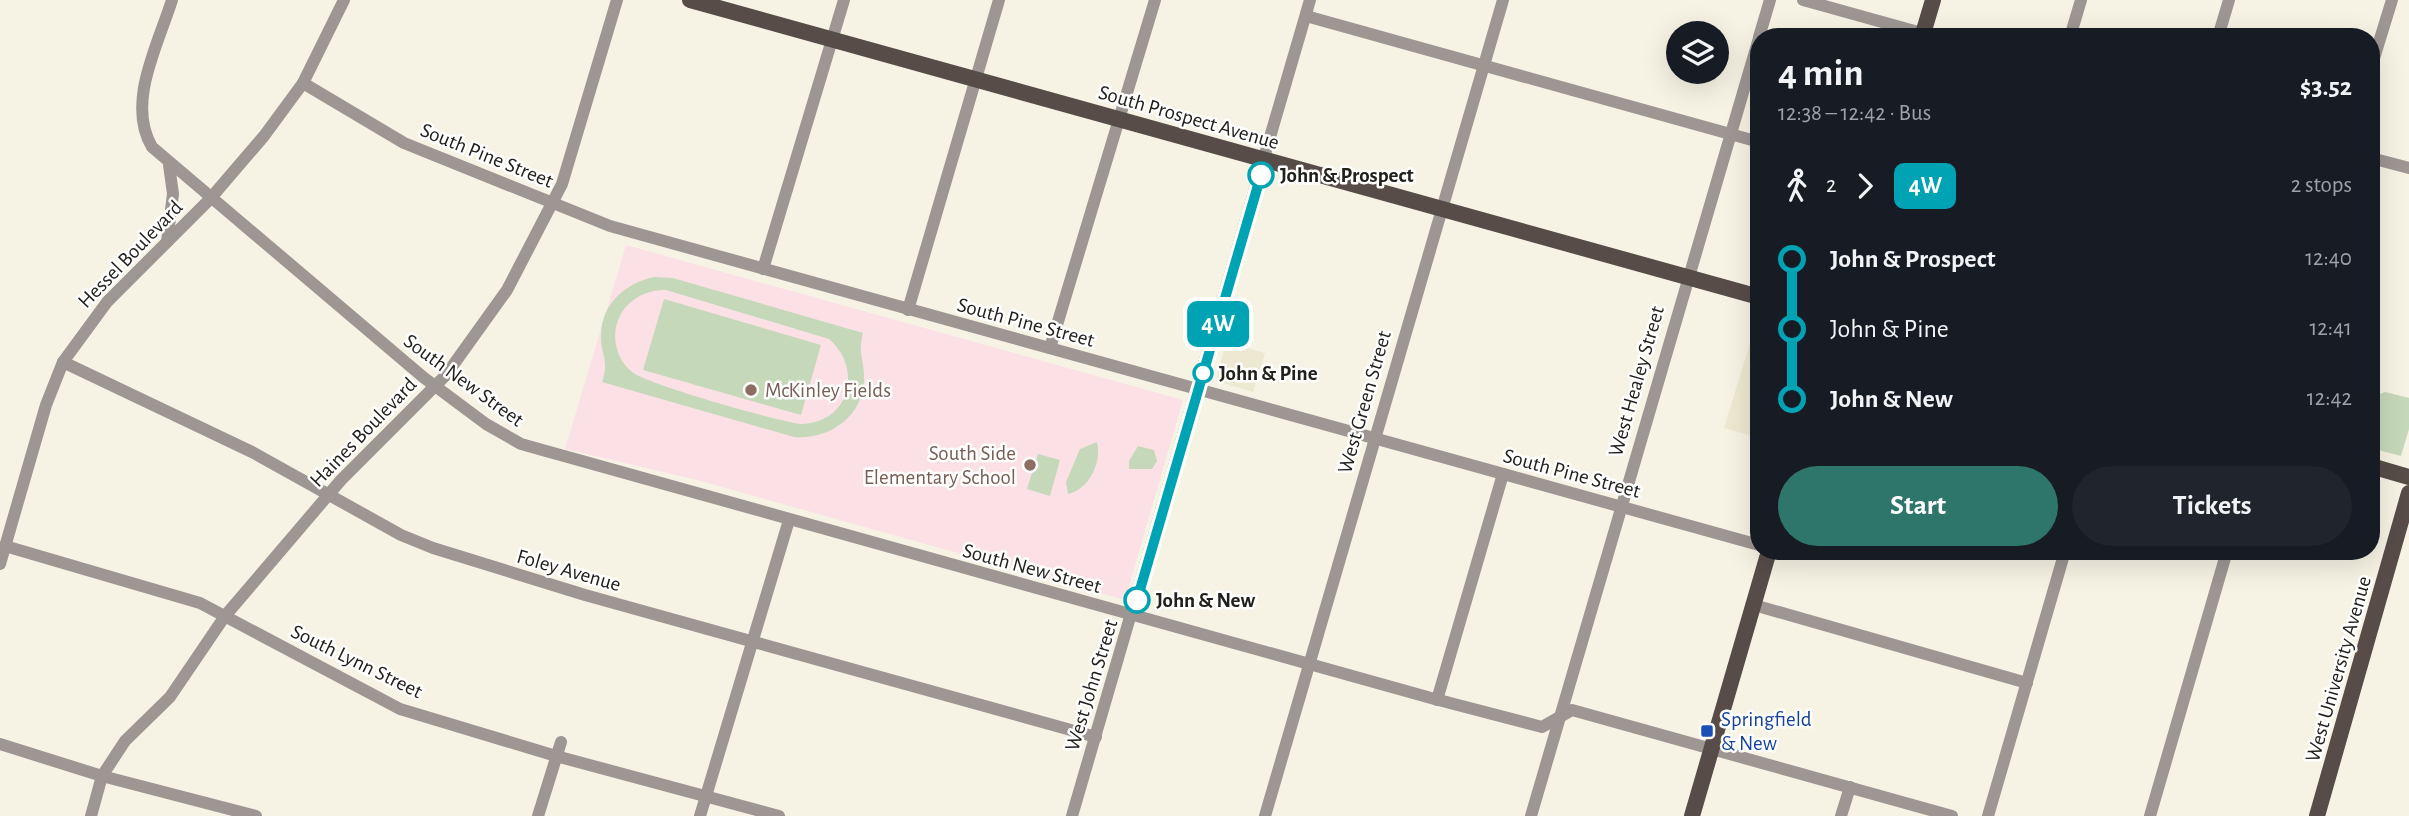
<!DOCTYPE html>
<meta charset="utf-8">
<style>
body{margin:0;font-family:"Alegreya Sans",sans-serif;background:#20242c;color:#f1f3f6;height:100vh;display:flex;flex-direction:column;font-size:26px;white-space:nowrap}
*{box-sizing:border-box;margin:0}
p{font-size:23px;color:#9ea1a6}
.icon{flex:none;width:38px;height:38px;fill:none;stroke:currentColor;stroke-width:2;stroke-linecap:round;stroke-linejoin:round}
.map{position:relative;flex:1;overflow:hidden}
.sheet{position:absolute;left:1750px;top:28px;width:630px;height:532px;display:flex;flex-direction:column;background:#171b24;border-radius:28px;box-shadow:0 7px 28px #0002}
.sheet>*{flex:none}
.badge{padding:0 14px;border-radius:10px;font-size:24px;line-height:46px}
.fabs{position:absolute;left:1666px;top:21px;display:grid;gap:14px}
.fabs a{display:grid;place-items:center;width:63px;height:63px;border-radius:50%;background:#171b24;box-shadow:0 7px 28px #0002;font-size:35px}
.map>.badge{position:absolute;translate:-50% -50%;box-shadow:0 0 0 4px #fff}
.legs{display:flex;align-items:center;gap:10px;height:77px;padding:0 28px;font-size:23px}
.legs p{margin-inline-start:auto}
.headline{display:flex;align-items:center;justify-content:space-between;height:119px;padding:0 28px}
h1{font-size:38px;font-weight:700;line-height:52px}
.action{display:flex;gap:14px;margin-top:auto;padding:14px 28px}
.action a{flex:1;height:80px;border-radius:42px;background:#2e756b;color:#fff;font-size:28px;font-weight:700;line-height:80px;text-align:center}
.action a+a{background:#20242c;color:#f1f3f6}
ul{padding:0 28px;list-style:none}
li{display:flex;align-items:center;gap:24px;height:70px;font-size:26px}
li i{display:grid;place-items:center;width:10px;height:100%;margin:0 9px;background:currentColor}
li i::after{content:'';width:18px;height:18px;margin:-9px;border:5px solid;border-radius:50%;background:#171b24}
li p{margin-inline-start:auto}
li:first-child i{background:linear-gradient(#0000 50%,currentColor 0)}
li:last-child i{background:linear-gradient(currentColor 50%,#0000 0)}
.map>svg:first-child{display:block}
.built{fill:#ece8d1}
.education{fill:#fbe1e5}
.green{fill:#c6d8ba;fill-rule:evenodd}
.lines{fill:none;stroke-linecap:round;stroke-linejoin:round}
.minor{stroke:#9d9693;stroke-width:12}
.major{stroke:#574c48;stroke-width:16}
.line-1-casing{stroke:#fff;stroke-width:16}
.line-1{stroke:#00a3b4;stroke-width:10}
.stop-1-dot{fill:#fff;stroke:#00a3b4;stroke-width:3.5}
.education-dot{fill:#8d6e63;stroke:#fff;stroke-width:2.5}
.transit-dot{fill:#1a4fb4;stroke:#fff;stroke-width:2.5}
.labels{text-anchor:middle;stroke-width:5;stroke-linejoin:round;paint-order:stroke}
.street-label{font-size:21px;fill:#21201b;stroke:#fff}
.stop-label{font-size:21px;font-weight:bold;fill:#21201b;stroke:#fff;text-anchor:start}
.education-label{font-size:21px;fill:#785e54;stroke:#fff;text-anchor:start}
.transit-label{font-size:21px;fill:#164399;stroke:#fff;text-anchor:start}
</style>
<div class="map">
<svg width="2409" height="816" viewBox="0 0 2409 816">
<rect width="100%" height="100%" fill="#f6f3e4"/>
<!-- built -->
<g class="built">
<polygon points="1759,314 1759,438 1724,428"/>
<polygon points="1226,342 1265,353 1253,392 1216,381"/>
</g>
<!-- education -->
<polygon class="education" points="626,245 1183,400 1125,600 697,480 565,449"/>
<!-- green -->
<g class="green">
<path d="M654 277 673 278 863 333C857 354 865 361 864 381 862 418 828 440 794 437L602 382C610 358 600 356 601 334 602 303 626 283 654 277ZM666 290 829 339C864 369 849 424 800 424 777 421 646 384 632 372 615 358 610 333 621 314 631 297 648 290 666 290Z"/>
<polygon points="664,299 821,345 801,415 643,370"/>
<polygon points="2385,392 2409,398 2409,429 2401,456 2371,448 2371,397"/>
<path d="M1097 442C1102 463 1089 489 1068 494L1066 482 1080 449Z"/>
<polygon points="1138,446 1154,450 1157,461 1152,469 1129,469 1129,461"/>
<polygon points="1038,454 1060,460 1050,496 1027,489"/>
</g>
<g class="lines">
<!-- minor -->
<g class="minor">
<path d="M172 0C158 45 126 103 152 147L423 377 486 424 521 444 1431 698 1542 727 1572 710 1952 816"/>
<polyline points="1803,0 1936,37"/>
<polyline points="1306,16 1759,142"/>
<polyline points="1759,37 1770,0"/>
<polyline points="2070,37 2081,0"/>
<polyline points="2218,37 2229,0"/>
<polyline points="2371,68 2392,0"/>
<polyline points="303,83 404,143 610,226 1759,545"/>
<polyline points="2371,158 2409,168"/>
<polyline points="167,242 173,194 169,165"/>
<polyline points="763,269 844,0"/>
<polyline points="908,310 999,0"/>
<polyline points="1050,348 1155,0"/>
<polyline points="63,362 252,452 401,535 433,548 585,595 1096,737"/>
<polyline points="5,546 200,603 400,709 556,756 779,816"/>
<polyline points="0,564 46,405 63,362 107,302 210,199 264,136 303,83 344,0"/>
<polyline points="1754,605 2027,683"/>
<polyline points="1437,700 1503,474"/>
<polyline points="0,744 102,776 256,816"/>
<polyline points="91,816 102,776 125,741 170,697 225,616 341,480 446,375 507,290 562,184 617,0"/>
<polyline points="538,816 561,742"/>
<polyline points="700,816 789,520"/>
<polyline points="1072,816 1310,0"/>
<polyline points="1265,816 1503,0"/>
<polyline points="1531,816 1759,38"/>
<polyline points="1841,816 1850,787"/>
<polyline points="1988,816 2065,551"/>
<polyline points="2150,816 2227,551"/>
</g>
<!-- major -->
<g class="major">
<polyline points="690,0 1759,297"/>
<polyline points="1922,37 1933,0"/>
<polyline points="2371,466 2409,477"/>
<polyline points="1692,816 1769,551"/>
<polyline points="2317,816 2409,493"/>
</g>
</g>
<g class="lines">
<defs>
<polyline id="line-1" points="1137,600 1261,175"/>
</defs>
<!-- line-1 casing -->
<use href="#line-1" class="line-1-casing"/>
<!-- line-1 -->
<use href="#line-1" class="line-1"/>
</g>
<!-- markers -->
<g class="stop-1-dot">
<circle cx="1261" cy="175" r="12"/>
<circle cx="1203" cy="373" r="9"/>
<circle cx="1137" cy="600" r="12"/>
</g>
<g class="education-dot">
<circle cx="751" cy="390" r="7"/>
<circle cx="1030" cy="465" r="7"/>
</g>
<rect class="transit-dot" x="1700" y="724" width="14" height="14" rx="3.5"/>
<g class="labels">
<!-- street labels -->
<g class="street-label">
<text transform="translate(1189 117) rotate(16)" y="7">South Prospect Avenue</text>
<text transform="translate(487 155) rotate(22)" y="7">South Pine Street</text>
<text transform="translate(130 254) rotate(-46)" y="7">Hessel Boulevard</text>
<text transform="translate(1026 322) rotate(15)" y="7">South Pine Street</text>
<text transform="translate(464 380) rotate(36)" y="7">South New Street</text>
<text transform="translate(1636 381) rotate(-74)" y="7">West Healey Street</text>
<text transform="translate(1364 402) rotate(-74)" y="7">West Green Street</text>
<text transform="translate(363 432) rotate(-46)" y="7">Haines Boulevard</text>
<text transform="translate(1572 473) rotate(15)" y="7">South Pine Street</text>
<text transform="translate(1032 568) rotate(15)" y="7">South New Street</text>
<text transform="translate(569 570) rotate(16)" y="7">Foley Avenue</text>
<text transform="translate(357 661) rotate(26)" y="7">South Lynn Street</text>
<text transform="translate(2338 669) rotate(-74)" y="7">West University Avenue</text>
<text transform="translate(1091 685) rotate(-73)" y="7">West John Street</text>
</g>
<!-- stop labels -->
<g class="stop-label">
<text x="1280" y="182">John &amp; Prospect</text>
<text x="1219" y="380">John &amp; Pine</text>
<text x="1156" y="607">John &amp; New</text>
</g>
<!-- education labels -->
<g class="education-label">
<text x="765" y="397">McKinley Fields</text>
<text x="1016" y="460" text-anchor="end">South Side<tspan x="1016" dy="24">Elementary School</tspan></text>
</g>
<!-- transit labels -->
<g class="transit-label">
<text x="1721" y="726">Springfield<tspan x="1721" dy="24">&amp; New</tspan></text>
</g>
</g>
</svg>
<div class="fabs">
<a><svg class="icon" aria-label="layers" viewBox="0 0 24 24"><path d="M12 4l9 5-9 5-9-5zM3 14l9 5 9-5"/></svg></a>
</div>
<b class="badge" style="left:1218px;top:324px;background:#00a3b4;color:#fff">4W</b>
<section class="sheet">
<div class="headline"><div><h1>4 min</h1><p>12:38 – 12:42 · Bus</p></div><b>$3.52</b></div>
<div class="legs"><svg class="icon" aria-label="walk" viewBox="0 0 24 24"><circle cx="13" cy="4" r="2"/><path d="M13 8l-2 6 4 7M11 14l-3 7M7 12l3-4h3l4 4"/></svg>2<svg class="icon" aria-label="forward" viewBox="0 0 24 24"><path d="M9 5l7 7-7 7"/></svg><b class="badge" style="background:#00a3b4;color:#fff">4W</b><p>2 stops</p></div>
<ul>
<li><i style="color:#00a3b4"></i><b>John &amp; Prospect</b><p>12:40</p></li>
<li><i style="color:#00a3b4"></i><span>John &amp; Pine</span><p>12:41</p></li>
<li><i style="color:#00a3b4"></i><b>John &amp; New</b><p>12:42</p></li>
</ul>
<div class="action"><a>Start</a><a>Tickets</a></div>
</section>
</div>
